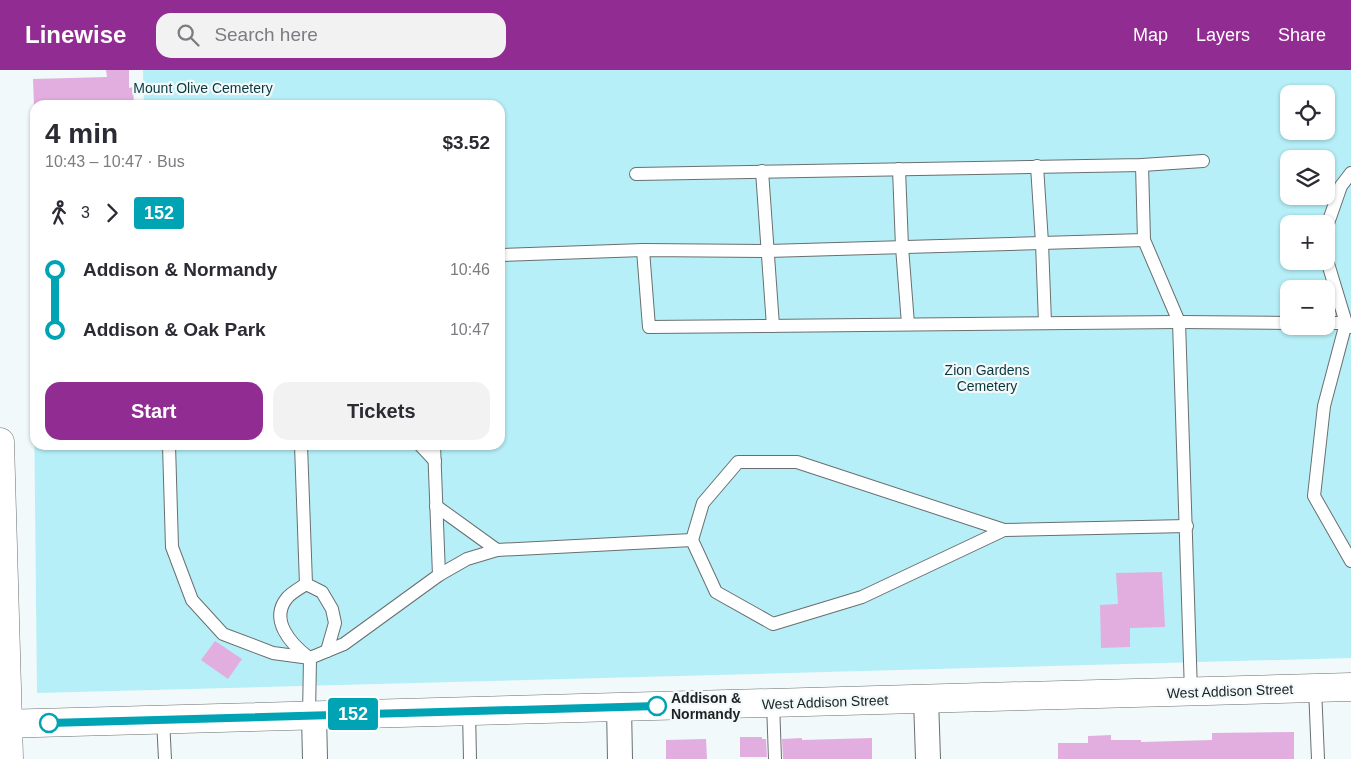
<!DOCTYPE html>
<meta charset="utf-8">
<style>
body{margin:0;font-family:Helvetica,sans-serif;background:#f2f2f3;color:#2b2b33;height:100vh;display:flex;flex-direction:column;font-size:19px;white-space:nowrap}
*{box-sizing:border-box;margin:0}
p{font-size:16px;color:#7c7c81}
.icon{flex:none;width:28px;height:28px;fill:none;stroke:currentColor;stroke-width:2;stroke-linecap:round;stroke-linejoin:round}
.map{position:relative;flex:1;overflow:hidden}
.sheet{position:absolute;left:30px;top:30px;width:475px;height:350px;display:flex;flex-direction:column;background:#fff;border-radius:15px;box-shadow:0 1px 4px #0004}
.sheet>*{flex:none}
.badge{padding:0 10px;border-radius:4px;font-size:18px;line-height:32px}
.buttons{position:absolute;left:1280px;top:15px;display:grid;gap:10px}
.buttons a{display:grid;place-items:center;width:55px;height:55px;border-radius:10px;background:#fff;box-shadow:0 1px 4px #0004;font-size:25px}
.map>.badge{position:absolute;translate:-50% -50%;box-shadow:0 0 0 2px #fff}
.legs{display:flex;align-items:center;gap:8px;height:55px;padding:0 15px;font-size:16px}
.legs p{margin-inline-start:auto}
.head{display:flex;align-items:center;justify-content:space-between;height:85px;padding:0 15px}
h1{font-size:28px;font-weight:700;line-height:38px}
.primary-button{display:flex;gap:10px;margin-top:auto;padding:10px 15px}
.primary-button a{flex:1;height:58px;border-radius:15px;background:#912c92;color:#fff;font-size:20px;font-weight:700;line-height:58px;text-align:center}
.primary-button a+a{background:#f2f2f3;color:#2b2b33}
ul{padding:0 15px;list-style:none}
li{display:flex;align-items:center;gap:18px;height:60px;font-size:19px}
li i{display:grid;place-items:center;width:8px;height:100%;margin:0 6px;background:currentColor}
li i::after{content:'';width:12px;height:12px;margin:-6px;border:4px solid;border-radius:50%;background:#fff}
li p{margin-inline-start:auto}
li:first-child i{background:linear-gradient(#0000 50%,currentColor 0)}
li:last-child i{background:linear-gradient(currentColor 50%,#0000 0)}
header{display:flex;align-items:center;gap:30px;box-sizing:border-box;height:70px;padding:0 25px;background:#912c92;color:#fff}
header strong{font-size:24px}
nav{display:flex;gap:28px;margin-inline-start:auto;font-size:18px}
.search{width:350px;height:45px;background:#f2f2f3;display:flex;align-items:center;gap:12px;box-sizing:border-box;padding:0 18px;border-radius:15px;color:#7c7c81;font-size:19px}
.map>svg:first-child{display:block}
.green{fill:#b6eff7;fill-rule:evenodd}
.building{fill:#e2aee0}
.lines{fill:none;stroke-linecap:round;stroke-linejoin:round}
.service-casing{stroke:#696f70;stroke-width:14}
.minor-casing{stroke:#696f70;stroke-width:26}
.tertiary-casing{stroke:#696f70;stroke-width:29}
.service{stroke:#fff;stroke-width:12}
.minor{stroke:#fff;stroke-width:24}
.tertiary{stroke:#fff;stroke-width:28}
.line-1-casing{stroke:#fff;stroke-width:11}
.line-1{stroke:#00a3b4;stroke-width:8}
.stop-1-dot{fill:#fff;stroke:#00a3b4;stroke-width:2.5}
.labels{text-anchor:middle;stroke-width:4.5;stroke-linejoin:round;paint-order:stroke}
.park-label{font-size:14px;fill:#0b383e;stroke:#f2f9fa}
.street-label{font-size:14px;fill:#1e2121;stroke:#f2f9fa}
.stop-label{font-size:14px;font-weight:bold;fill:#1e2121;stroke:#f2f9fa;text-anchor:start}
</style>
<header>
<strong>Linewise</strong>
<div class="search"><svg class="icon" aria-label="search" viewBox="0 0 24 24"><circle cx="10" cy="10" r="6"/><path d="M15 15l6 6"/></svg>Search here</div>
<nav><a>Map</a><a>Layers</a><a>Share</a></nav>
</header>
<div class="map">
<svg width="1351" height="689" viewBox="0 0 1351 689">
<rect width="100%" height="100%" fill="#f2f9fa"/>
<!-- green -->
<path class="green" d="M143 0H1351V588L37 623 31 46H35V375H500V35H144ZM1289 24H1326V61H1289ZM1289 89H1326V126H1289ZM1289 154H1326V191H1289ZM1289 219H1326V256H1289Z"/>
<!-- building -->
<g class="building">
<polygon points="106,0 129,0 129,18 133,17 134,35 109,35 109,34 34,35 33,9 107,7"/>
<polygon points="1162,502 1165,557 1130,558 1130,577 1101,578 1100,535 1118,534 1116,503"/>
<polygon points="215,571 242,589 228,609 201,590"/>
<polygon points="1294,662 1294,689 1058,689 1058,673 1088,673 1088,666 1111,665 1111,670 1141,670 1141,672 1212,670 1212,663"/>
<polygon points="740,667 762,667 762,669 766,669 767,687 740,687"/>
<polygon points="802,668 802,670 872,668 872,689 783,689 782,669"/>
<polygon points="706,669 707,689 666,689 666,670"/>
</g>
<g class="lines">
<defs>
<g id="service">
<polyline points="1142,95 1144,170 1179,252 1191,622"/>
<polyline points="1037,96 1042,173 1045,253"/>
<polyline points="899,99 902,177 908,254"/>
<polyline points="762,101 773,256"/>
<polyline points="636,104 1142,95 1203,91"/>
<polyline points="1326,159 1341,116 1351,103"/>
<polyline points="643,180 649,257 1179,252 1289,253"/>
<polyline points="500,185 643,180 768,181 1144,170"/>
<polyline points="1326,187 1346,253 1324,336 1314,426 1351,491"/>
<polyline points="1326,253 1346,253 1351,257"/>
<polyline points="169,375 172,477 192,530 223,564 273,583 310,588 344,574 439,505 434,375"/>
<polyline points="301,375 306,514"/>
<polyline points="420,375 435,391"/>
<polyline points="436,436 497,480 692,470"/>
<polyline points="1004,460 862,527 773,554 716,522 692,470 703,433 738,392 797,392 1004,460 1187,456"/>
<polyline points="439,505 467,489 497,480"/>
<path d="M308 587C291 574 269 550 287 528 291 523 300 518 306 514L322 522 332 539 335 553 327 581"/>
<polyline points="1315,618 1318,689"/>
<polyline points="773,633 775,689"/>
<polyline points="469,641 470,689"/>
<polyline points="309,646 310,588"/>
<polyline points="163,650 165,689"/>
</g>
<g id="minor">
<polyline points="926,629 928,689"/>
<polyline points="619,637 620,689"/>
<polyline points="314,645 315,689"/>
</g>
<g id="tertiary">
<polyline points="0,372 9,689"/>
<polyline points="0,654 1351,617"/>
</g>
</defs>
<!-- service casing -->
<use href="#service" class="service-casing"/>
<!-- minor casing -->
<use href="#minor" class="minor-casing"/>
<!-- tertiary casing -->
<use href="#tertiary" class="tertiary-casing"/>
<!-- service -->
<use href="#service" class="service"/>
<!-- minor -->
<use href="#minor" class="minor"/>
<!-- tertiary -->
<use href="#tertiary" class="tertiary"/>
</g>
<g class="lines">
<defs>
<polyline id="line-1" points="49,653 657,636"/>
</defs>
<!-- line-1 casing -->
<use href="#line-1" class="line-1-casing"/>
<!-- line-1 -->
<use href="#line-1" class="line-1"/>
</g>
<!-- markers -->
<g class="stop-1-dot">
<circle cx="657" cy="636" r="9"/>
<circle cx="49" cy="653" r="9"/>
</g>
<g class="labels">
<!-- park labels -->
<g class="park-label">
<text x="203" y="23">Mount Olive Cemetery</text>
<text x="987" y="305">Zion Gardens<tspan x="987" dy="16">Cemetery</tspan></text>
</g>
<!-- street labels -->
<g class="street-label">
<text transform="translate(1230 621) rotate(-2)" y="5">West Addison Street</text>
<text transform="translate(825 632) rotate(-2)" y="5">West Addison Street</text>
</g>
<!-- stop labels -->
<g class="stop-label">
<text x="671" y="633">Addison &amp;<tspan x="671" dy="16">Normandy</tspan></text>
</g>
</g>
</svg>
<div class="buttons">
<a><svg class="icon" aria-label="locate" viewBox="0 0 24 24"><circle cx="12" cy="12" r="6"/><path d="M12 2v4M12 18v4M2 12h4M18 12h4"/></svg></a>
<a><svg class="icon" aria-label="layers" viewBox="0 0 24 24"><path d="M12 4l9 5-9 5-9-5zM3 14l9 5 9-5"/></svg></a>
<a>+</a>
<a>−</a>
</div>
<b class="badge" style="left:353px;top:644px;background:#00a3b4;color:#fff">152</b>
<section class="sheet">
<div class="head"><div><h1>4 min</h1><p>10:43 – 10:47 · Bus</p></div><b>$3.52</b></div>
<div class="legs"><svg class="icon" aria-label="walk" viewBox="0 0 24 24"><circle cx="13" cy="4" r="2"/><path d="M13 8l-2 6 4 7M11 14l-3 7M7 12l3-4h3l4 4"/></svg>3<svg class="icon" aria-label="forward" viewBox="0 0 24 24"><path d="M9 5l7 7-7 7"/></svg><b class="badge" style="background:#00a3b4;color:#fff">152</b></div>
<ul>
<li><i style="color:#00a3b4"></i><b>Addison &amp; Normandy</b><p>10:46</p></li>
<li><i style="color:#00a3b4"></i><b>Addison &amp; Oak Park</b><p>10:47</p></li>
</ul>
<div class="primary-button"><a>Start</a><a>Tickets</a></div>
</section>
</div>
